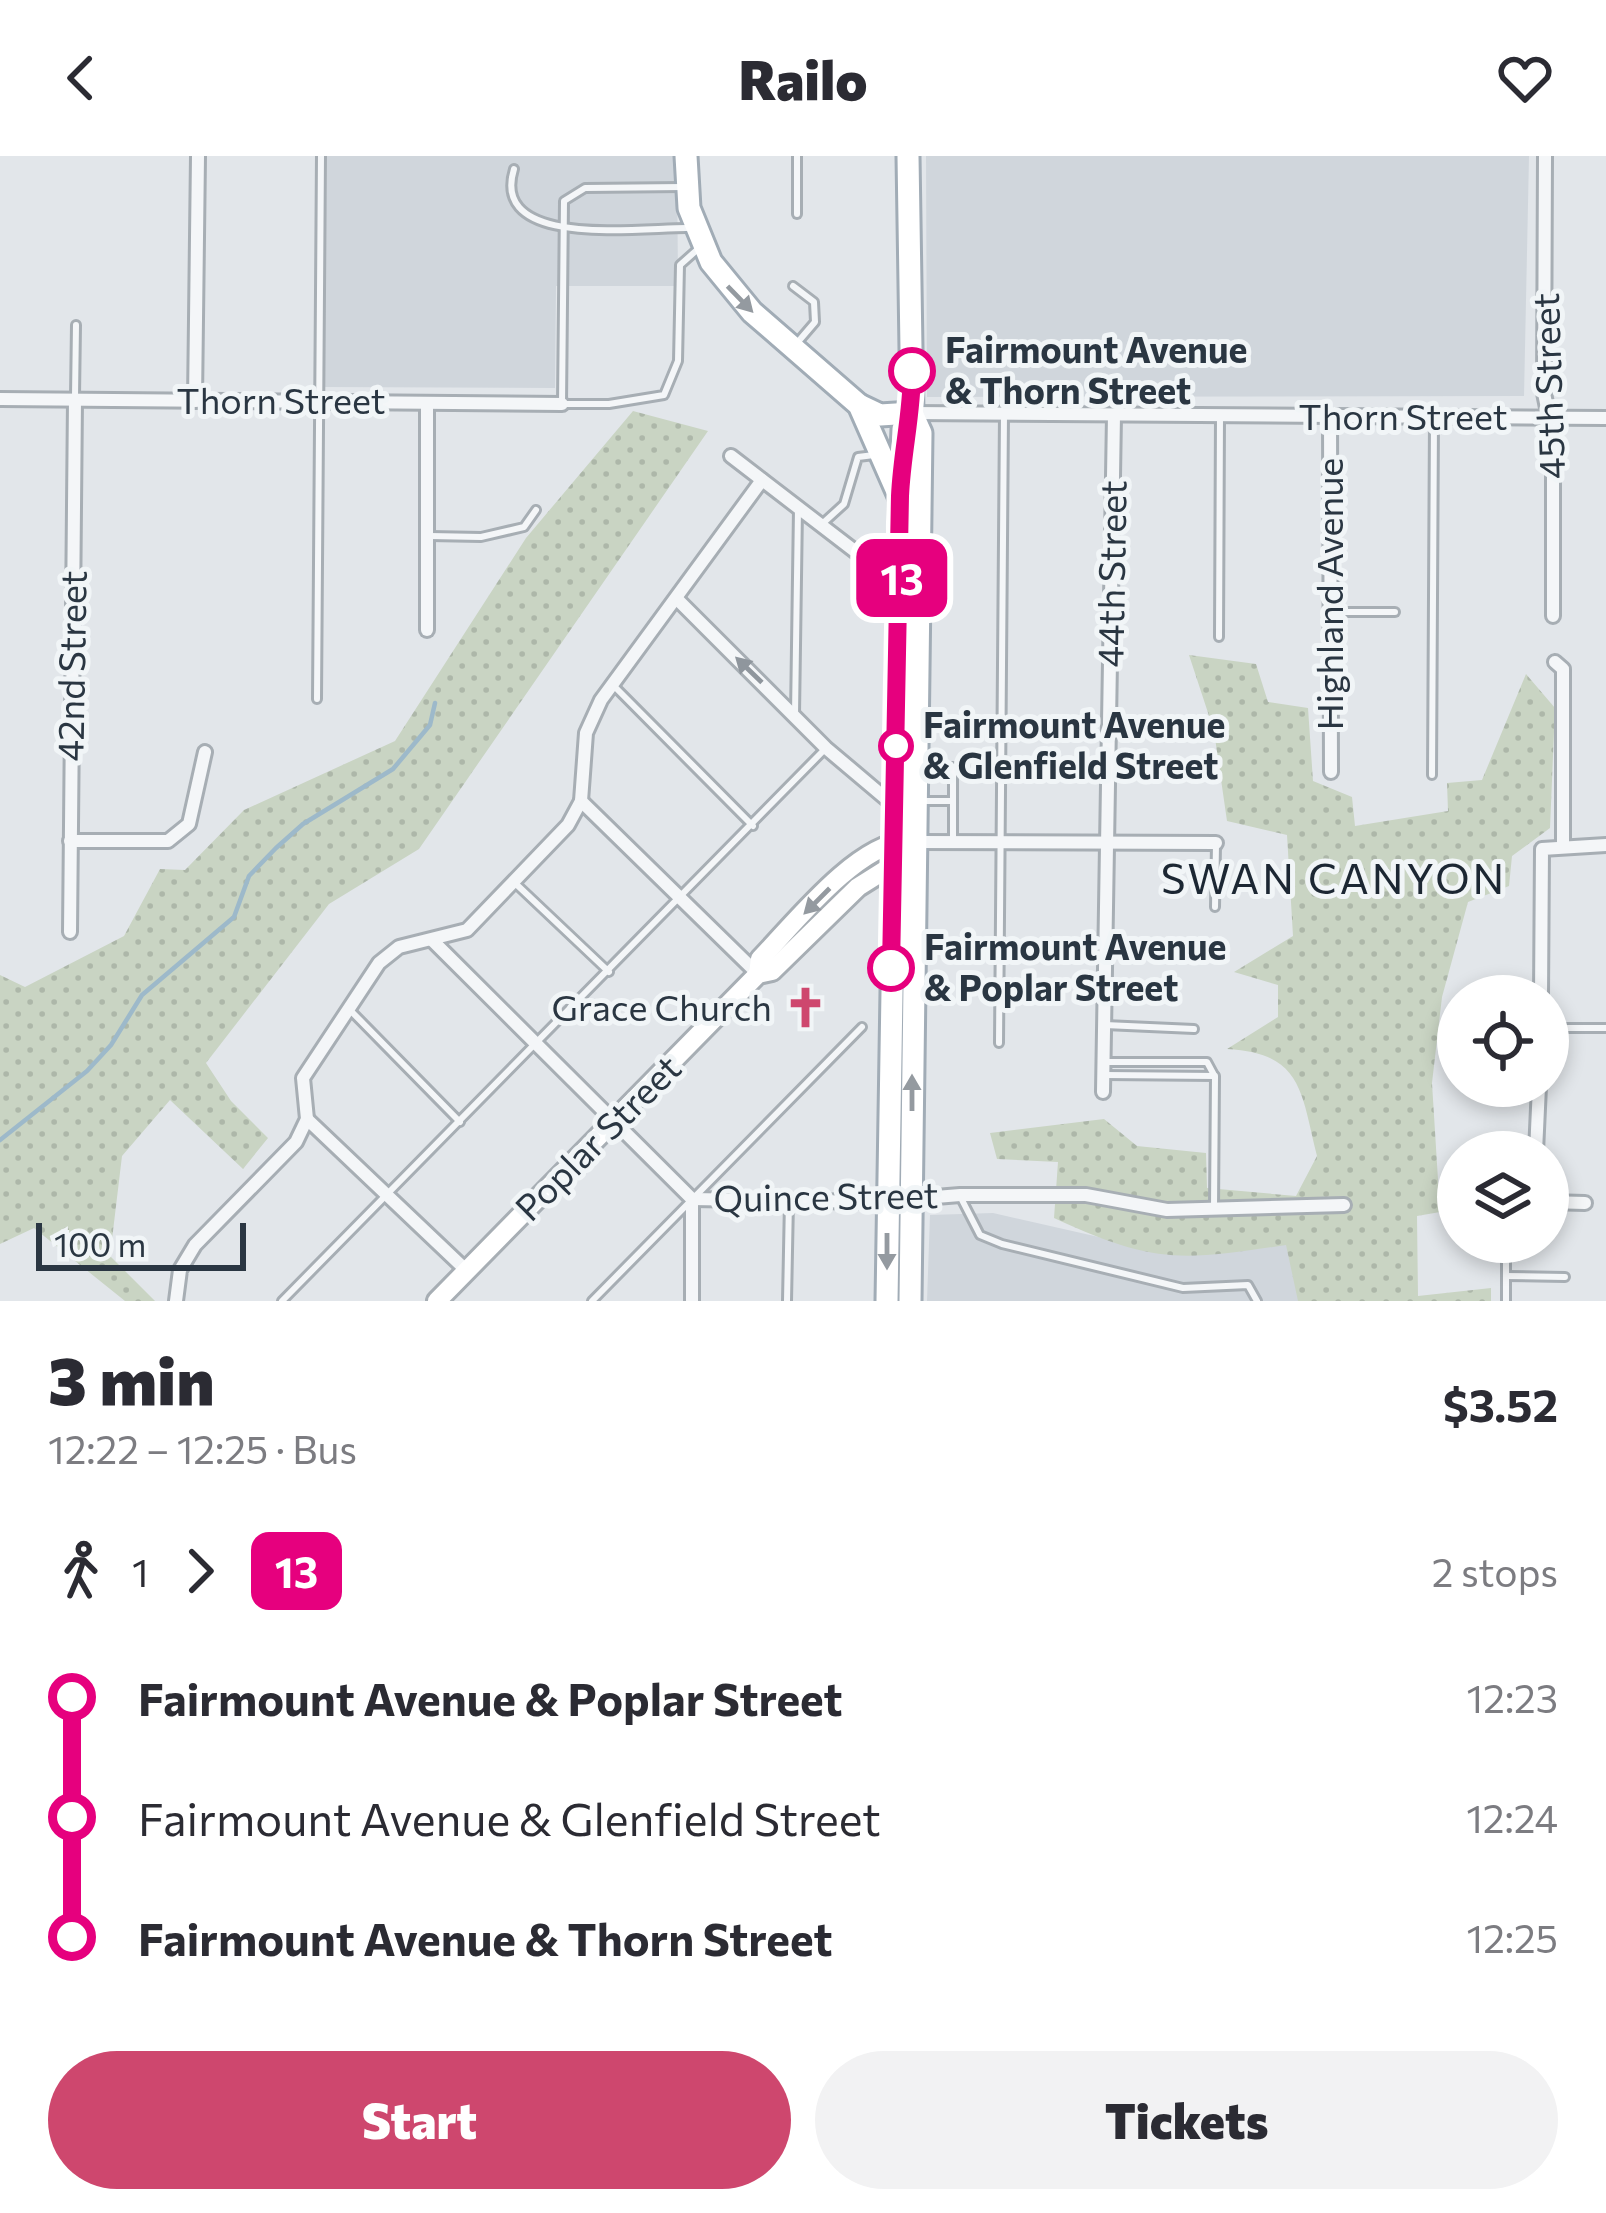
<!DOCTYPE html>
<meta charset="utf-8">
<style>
body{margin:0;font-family:Commissioner,sans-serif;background:#f2f2f3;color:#2b2b33;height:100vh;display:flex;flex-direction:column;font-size:45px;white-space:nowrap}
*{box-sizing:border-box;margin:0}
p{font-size:39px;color:#7c7c81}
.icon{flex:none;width:66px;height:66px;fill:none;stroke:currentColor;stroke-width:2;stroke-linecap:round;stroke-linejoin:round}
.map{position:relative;height:1145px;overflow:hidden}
.drawer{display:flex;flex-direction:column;background:#fff;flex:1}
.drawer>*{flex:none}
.badge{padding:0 24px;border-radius:18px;font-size:42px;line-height:78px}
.fabs{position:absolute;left:1437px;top:819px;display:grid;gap:24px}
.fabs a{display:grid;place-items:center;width:132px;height:132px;border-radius:50%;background:#fff;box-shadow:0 6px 18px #0003;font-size:60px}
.scale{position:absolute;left:36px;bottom:30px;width:210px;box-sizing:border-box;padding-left:12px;border:6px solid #2a3642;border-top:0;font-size:33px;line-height:42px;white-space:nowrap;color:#2a3642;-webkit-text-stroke:9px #f1f5f7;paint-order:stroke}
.map>.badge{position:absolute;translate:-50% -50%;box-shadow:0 0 0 6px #fff}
.legs{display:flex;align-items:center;gap:18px;height:132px;padding:0 48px;font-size:39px}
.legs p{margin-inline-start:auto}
.head{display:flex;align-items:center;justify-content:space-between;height:204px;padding:0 48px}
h1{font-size:66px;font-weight:800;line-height:90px}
.action{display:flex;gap:24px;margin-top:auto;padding:24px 48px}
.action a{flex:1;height:138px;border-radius:72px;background:#ce476e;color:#fff;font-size:48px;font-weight:800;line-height:138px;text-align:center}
.action a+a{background:#f2f2f3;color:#2b2b33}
ul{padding:0 48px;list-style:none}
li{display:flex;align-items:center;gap:42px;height:120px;font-size:45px}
li i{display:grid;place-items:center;width:18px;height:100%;margin:0 15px;background:currentColor}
li i::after{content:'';width:30px;height:30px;margin:-15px;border:9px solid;border-radius:50%;background:#fff}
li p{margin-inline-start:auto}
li:first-child i{background:linear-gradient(#0000 50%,currentColor 0)}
li:last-child i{background:linear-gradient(currentColor 50%,#0000 0)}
header{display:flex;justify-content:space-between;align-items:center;height:156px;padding:0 48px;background:#fff;font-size:54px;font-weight:800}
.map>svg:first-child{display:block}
.built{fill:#d0d6dc}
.grass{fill:url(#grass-dots)}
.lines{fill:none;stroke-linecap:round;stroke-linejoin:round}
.stream{stroke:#9db9ca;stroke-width:4.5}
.lane-casing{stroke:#a7aeb4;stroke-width:12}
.street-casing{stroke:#a7aeb4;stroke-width:18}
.secondary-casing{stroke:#a7aeb4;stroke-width:24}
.primary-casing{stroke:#a1acb6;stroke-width:27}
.lane{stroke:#f4f6f8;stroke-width:6}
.street{stroke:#f4f6f8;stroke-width:12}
.secondary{stroke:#fff;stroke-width:18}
.primary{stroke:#fff;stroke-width:21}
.oneway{fill:#949aa0}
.oneway2{fill:#8f969d}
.line-1-casing{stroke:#fff;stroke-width:27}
.line-1{stroke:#e6007e;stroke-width:18}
.stop-1-dot{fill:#fff;stroke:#e6007e;stroke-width:6}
.labels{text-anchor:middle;stroke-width:10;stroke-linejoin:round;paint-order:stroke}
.stop-label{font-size:36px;font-weight:bold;fill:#2a3642;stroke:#f1f5f7;text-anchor:start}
.street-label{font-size:36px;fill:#2a3642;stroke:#f1f5f7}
.poi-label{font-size:36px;fill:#2a3642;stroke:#f1f5f7;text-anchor:end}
.quarter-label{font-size:42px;letter-spacing:3px;fill:#1c2733;stroke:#f1f5f7}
</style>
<header><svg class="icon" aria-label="back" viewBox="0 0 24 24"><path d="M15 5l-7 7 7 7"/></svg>Railo<svg class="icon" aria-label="heart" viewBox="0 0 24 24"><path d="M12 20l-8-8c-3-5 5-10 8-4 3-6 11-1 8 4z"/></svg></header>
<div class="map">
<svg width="1606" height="1145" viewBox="0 0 1606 1145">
<defs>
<pattern id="grass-dots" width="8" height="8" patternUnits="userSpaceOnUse" patternTransform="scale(3)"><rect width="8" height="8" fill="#c9d4c3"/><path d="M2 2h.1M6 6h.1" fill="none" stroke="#adb7a9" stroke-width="1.8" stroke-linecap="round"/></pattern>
</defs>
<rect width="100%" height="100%" fill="#e2e6ea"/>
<!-- built -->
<g class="built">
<polygon points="327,0 677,0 678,130 556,130 555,232 323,231"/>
<polygon points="926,0 1529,0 1524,240 927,241"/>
<polygon points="993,1057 1165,1096 1297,1077 1309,1145 927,1145 930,1059"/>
</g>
<!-- grass -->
<g class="grass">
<polygon points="633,255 708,275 419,693 329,748 206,907 231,945 268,982 243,1013 170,944 122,1000 110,1100 155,1145 125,1145 34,1072 0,1088 0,819 25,831 124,780 160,713 185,714 244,654 395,585 526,382"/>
<path d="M1189 499 1256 508 1268 546 1308 552 1313 625 1352 641 1355 670 1448 655 1447 627 1482 624 1526 518 1555 552 1550 672 1512 700 1509 730 1468 746 1442 841 1432 927 1440 1056 1417 1060 1418 1140 1491 1132V1145H1298L1286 1089C1181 1105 1153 1108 1054 1062L1058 1006 997 1003 990 977 1104 963 1137 990 1206 997 1207 1032 1296 1040 1317 1000C1301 937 1303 897 1227 893L1278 861V829L1234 816 1293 780 1287 679 1227 665 1214 575Z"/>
</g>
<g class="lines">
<!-- stream -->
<polyline class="stream" points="0,984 87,915 111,889 142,839 234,761 249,720 276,692 303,668 393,613 430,569 435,547"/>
<defs>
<g id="lane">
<path d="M514 13C489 94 643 71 689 72"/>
<polyline points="683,31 585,32 564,45 562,248 609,248 664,239 678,205 680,109 698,93"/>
<polyline points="797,58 797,0"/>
<polyline points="793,130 814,146 815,166 797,187"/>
<polyline points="75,240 76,169"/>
<polyline points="822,368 844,348 858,301 874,299"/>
<polyline points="430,380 481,381 524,371 536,354"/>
<polyline points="1333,456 1395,456"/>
<polyline points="1219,481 1220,260"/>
<polyline points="612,528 753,670"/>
<polyline points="317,543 321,0"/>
<polyline points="795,558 798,353"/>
<polyline points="921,611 953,611 953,683"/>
<polyline points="1432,619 1434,263"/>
<polyline points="921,645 953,645"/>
<polyline points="516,728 609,816"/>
<polyline points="1215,751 1216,688"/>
<polyline points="349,853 460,966"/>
<polyline points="1105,869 1194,873"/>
<polyline points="1548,872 1606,872"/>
<polyline points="999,887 1004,258"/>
<polyline points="1105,906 1207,906 1214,919"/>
<polyline points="1105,919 1215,920 1214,1052"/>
<polyline points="961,1042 980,1079 1002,1088 1183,1132 1248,1129 1257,1145"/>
<polyline points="1506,1120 1565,1121"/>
<polyline points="282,1145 826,592"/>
<polyline points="592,1145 862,871"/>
<polyline points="787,1145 789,1045"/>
<polyline points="1506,1145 1506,1086"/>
</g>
<g id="street">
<polyline points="1545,0 1544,237 1553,282 1553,460"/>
<polyline points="0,243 562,248"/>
<polyline points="195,245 198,0"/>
<polyline points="427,247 427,474"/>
<polyline points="912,257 1606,262"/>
<polyline points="1330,260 1331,616"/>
<polyline points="731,300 856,396 901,397"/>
<polyline points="678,444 826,592 897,652"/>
<polyline points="1555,506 1563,513 1563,688"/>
<polyline points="581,645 758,818"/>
<polyline points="70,685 168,685 189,668 205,596"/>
<polyline points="915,686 1216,687"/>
<polyline points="70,776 75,244"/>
<polyline points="432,784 692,1043 692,1145"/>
<polyline points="1541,840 1542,693 1606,689"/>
<polyline points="1103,936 1114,259"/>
<polyline points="307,963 467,1115"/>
<polyline points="1536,996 1539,930"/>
<polyline points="692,1043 875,1046 960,1039 1086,1039 1167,1054 1344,1049"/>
<polyline points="1548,1046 1585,1047"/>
<polyline points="176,1145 180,1114 195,1089 296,986 307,963 303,922 379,807 399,791 467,774 568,669 581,645 586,577 601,544 762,324"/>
</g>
<g id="secondary">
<path d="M758 818 760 803C793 769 856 689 904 686"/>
<polyline points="437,1145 758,818 772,815 858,731 901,704"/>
</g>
<g id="primary">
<polyline points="686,0 689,52 711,106 752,156 859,249 899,340"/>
<polyline points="908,0 912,257 921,277 910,1145"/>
<polyline points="859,249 880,259 912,257"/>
<polyline points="887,1145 900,340 903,273 912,257"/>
</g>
</defs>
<!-- lane casing -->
<use href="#lane" class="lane-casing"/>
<!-- street casing -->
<use href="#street" class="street-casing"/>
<!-- secondary casing -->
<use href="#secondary" class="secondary-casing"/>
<!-- primary casing -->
<use href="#primary" class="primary-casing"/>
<!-- lane -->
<use href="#lane" class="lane"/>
<!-- street -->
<use href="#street" class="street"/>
<!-- secondary -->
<use href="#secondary" class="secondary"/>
<!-- primary -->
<use href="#primary" class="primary"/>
</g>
<!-- one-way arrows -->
<defs><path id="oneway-solid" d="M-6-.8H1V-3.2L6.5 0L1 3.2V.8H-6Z" transform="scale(3)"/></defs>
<g class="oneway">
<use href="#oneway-solid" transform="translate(740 143) rotate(46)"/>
<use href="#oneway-solid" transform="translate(817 745) rotate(135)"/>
<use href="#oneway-solid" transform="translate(912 937) rotate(-90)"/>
<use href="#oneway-solid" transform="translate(887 1095) rotate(90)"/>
</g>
<use class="oneway2" href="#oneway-solid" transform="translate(749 514) rotate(-136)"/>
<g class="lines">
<defs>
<path id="line-1" d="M891 812 900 340C902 296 912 258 912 215"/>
</defs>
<!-- line-1 casing -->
<use href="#line-1" class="line-1-casing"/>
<!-- line-1 -->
<use href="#line-1" class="line-1"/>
</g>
<!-- icons -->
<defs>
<symbol id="church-bare" viewBox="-9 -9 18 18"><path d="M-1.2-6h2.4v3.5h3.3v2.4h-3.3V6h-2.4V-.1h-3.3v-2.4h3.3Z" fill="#ce476e" stroke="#f1f5f7" stroke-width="2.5" paint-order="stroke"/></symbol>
</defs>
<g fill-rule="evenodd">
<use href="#church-bare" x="776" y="822" width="59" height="59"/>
</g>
<!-- markers -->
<g class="stop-1-dot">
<circle cx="912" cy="215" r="21"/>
<circle cx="896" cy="590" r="15"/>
<circle cx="891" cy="812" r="21"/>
</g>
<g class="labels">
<!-- stop labels -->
<g class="stop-label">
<text x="945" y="207">Fairmount Avenue<tspan x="945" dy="41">&amp; Thorn Street</tspan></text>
<text x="923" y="582">Fairmount Avenue<tspan x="923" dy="41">&amp; Glenfield Street</tspan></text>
<text x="924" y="804">Fairmount Avenue<tspan x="924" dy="41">&amp; Poplar Street</tspan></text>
</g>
<!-- street labels -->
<g class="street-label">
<text transform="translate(1549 230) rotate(-92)" y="13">45th Street</text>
<text x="281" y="258">Thorn Street</text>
<text x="1403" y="274">Thorn Street</text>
<text transform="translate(1112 418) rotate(-89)" y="13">44th Street</text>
<text transform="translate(1330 438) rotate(-90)" y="13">Highland Avenue</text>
<text transform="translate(72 510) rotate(-89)" y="13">42nd Street</text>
<text transform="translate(598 982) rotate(-45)" y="13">Poplar Street</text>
<text transform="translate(826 1041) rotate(-1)" y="13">Quince Street</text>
</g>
<!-- poi labels -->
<g class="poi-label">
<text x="772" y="865">Grace Church</text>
</g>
<!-- quarter labels -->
<g class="quarter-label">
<text x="1334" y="738">SWAN CANYON</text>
</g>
</g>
</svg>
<div class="fabs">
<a><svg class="icon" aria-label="locate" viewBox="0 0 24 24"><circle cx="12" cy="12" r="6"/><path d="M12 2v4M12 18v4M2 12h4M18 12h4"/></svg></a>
<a><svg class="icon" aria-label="layers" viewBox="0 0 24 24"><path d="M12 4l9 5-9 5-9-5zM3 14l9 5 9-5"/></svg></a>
</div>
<div class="scale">100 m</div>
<b class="badge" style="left:902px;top:422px;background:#e6007e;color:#fff">13</b>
</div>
<section class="drawer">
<div class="head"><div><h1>3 min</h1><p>12:22 – 12:25 · Bus</p></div><b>$3.52</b></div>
<div class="legs"><svg class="icon" aria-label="walk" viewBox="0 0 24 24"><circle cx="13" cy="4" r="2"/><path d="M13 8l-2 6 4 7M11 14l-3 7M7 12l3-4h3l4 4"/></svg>1<svg class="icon" aria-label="forward" viewBox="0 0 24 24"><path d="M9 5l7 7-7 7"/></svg><b class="badge" style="background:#e6007e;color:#fff">13</b><p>2 stops</p></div>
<ul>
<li><i style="color:#e6007e"></i><b>Fairmount Avenue &amp; Poplar Street</b><p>12:23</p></li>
<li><i style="color:#e6007e"></i><span>Fairmount Avenue &amp; Glenfield Street</span><p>12:24</p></li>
<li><i style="color:#e6007e"></i><b>Fairmount Avenue &amp; Thorn Street</b><p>12:25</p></li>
</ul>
<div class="action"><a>Start</a><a>Tickets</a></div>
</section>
